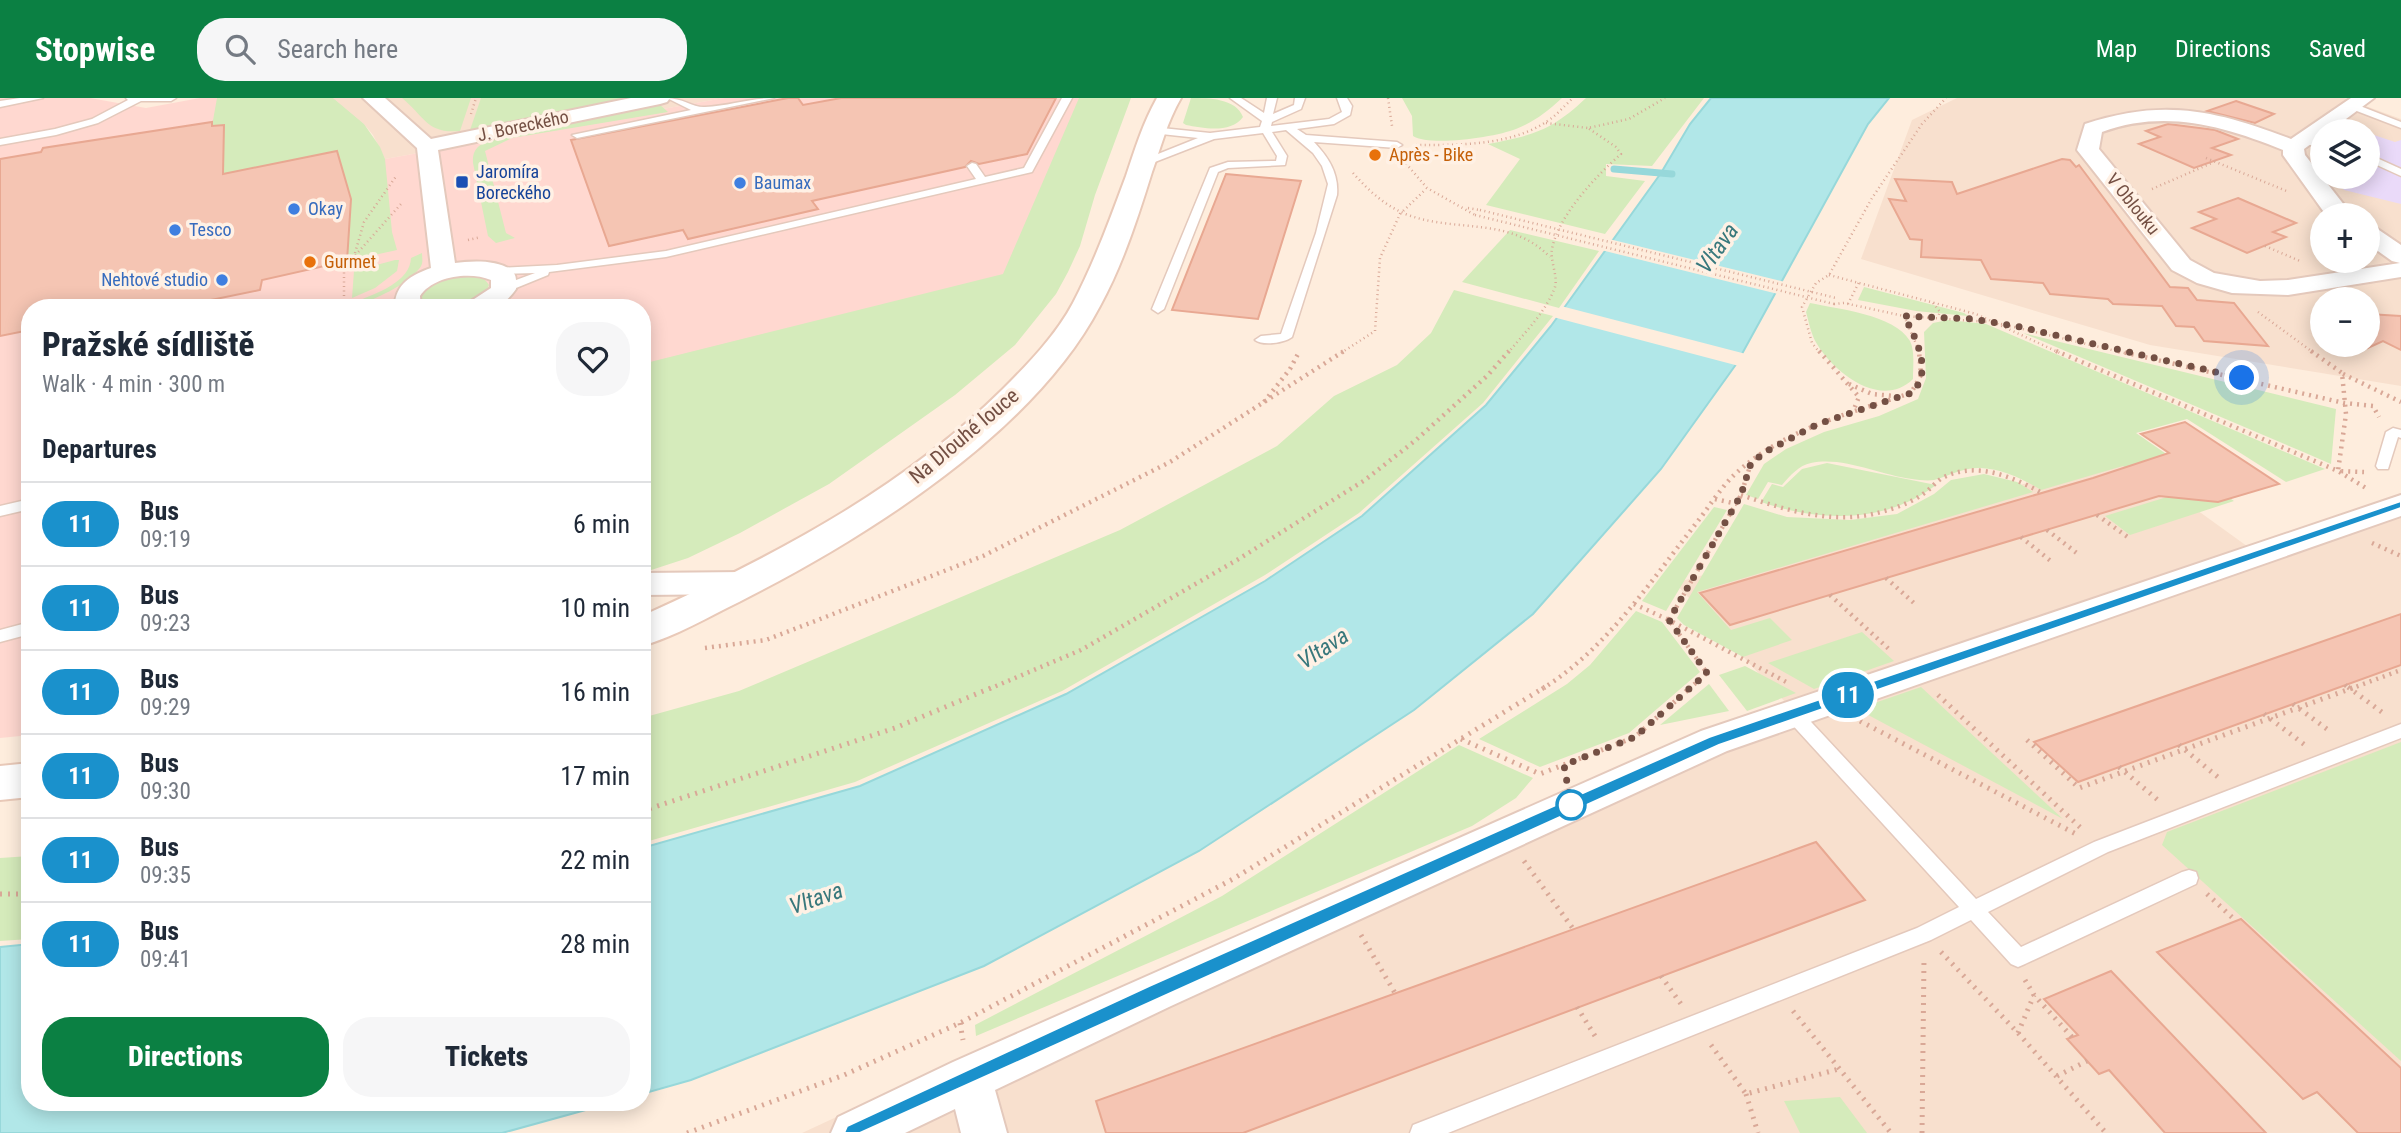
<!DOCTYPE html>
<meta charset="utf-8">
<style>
body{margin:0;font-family:"Roboto Condensed",sans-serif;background:#f6f6f7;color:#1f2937;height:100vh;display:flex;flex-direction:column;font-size:26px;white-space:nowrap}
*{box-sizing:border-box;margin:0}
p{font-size:23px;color:#747a83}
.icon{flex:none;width:38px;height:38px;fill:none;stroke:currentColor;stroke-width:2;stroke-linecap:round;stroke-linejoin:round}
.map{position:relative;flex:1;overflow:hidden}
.panel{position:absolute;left:21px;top:201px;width:630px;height:812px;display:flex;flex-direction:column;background:#fff;border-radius:28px;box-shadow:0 4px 18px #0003}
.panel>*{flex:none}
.badge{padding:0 14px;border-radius:23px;font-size:24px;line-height:46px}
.tools{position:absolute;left:2310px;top:21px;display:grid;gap:14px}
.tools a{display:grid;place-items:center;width:70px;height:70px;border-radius:50%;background:#fff;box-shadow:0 4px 18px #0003;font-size:35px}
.you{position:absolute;width:35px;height:35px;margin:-18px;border:5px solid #fff;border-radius:50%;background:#1a73e8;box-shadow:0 0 0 10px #1a73e833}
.map>.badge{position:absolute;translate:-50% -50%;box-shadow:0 0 0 4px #fff}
h2{padding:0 21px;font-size:26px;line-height:63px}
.round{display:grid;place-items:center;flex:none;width:74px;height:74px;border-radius:28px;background:#f6f6f7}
.head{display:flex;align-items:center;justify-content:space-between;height:119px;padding:0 21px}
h1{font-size:33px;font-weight:800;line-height:52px}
.cta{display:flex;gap:14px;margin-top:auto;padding:14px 21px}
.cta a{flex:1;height:80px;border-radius:28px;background:#0b8043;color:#fff;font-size:28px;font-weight:800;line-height:80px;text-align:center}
.cta a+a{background:#f6f6f7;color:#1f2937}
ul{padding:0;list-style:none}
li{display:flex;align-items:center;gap:21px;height:84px;padding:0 21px;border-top:2px solid #e0e1e3}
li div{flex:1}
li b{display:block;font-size:26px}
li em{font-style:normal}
li .badge{min-width:77px;font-weight:700;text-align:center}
header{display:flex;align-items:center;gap:42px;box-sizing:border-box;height:98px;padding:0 35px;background:#0b8043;color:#fff}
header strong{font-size:33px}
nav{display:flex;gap:38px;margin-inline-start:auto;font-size:24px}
.search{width:490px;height:63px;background:#f6f6f7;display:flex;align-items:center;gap:18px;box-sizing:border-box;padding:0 24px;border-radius:28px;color:#747a83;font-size:26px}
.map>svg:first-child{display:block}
.residential{fill:#f8e0ce;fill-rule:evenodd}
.commercial{fill:#ffd8d0}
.education{fill:#eadaf9}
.green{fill:#d5ebbb}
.water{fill:#b1e7e8;stroke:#97d8da;stroke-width:2}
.pier{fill:#feeddd}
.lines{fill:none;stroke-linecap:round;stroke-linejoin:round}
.stream{stroke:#97d8da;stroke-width:7}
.building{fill:#f5c5b3;stroke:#e8a892;stroke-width:2}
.service-casing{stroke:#e4c9bc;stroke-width:3}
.minor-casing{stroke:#e4c9bc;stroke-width:4}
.secondary-casing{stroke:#e9c9b8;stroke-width:4}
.path-far2{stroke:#d9a897;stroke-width:2.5;stroke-dasharray:1 3.5;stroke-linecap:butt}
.path-far1{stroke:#d9a897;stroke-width:4.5;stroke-dasharray:2 5;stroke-linecap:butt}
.path{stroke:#d9a897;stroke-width:5;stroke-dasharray:2 6;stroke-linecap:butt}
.service{fill:#fff;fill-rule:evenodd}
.minor{fill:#fff;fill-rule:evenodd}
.secondary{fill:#fff;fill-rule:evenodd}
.path-bridge{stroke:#d9a897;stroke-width:2.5;stroke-dasharray:1 3.5;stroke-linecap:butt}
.line{fill:#1a91cc;stroke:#fff;stroke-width:2}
.walk{stroke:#745044;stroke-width:7;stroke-dasharray:0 12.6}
.food-dot{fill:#e8710a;stroke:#fff1e5;stroke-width:2.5}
.transit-dot{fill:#1a4fb4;stroke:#fff1e5;stroke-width:2.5}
.shop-dot{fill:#3f7fe0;stroke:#fff1e5;stroke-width:2.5}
.stop-dot{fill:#fff;stroke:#1a91cc;stroke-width:3.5}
.labels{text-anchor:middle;stroke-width:7;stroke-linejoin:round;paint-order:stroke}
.far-street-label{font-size:18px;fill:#745044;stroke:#fff1e5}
.far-food-label{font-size:18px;fill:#c56008;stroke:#fff1e5;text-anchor:start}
.far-transit-label{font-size:18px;fill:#164399;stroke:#fff1e5;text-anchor:start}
.far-shop-label{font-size:18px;fill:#366cbe;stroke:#fff1e5;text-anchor:start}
.street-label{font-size:21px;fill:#745044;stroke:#fff1e5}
.water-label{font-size:23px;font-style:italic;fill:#38787c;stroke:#fff1e5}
</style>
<header>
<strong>Stopwise</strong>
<div class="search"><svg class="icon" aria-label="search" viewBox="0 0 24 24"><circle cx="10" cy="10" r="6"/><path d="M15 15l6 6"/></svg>Search here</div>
<nav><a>Map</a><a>Directions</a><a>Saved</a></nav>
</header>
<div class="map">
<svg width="2401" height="1035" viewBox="0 0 2401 1035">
<rect width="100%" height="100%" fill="#feeddd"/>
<!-- residential -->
<g class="residential">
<polygon points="333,0 724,0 385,61 373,37 364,26"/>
<path d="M1957 0H2344L2401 21V288L2150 247 1861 161 1912 22ZM2322 33H2368V79H2322ZM2322 117H2368V163H2322ZM2322 201H2368V247H2322Z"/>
<polygon points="2122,358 2251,451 2376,407 2401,395 2401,1035 802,1035 955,964 1786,605 1675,485"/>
</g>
<!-- commercial -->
<polygon class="commercial" points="0,0 90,0 146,10 200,0 333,0 364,26 385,61 724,0 1106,0 1089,46 1036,165 642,437 642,210 30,210 30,637 0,640"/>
<!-- education -->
<polygon class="education" points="2368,35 2395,44 2401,42 2401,106 2344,92 2335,79 2368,79"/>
<!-- green -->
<g class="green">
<polygon points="217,0 333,0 364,26 380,49 385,61 392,134 397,152 347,163 351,101 337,54 223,76 224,27 212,28"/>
<path d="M402 0H471L460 33C427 36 425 19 402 0Z"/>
<polygon points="481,0 636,0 470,32"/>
<polygon points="1079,0 1131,0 1095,97 1080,148 1068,174 1056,196 1015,247 955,297 829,386 740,435 688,460 642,475 642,266 1003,176"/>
<path d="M1191 0C1208 0 1236 0 1243 19 1231 36 1203 30 1186 27L1183 25Z"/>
<path d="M1402 0H1562C1548 13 1534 24 1516 31 1496 39 1430 49 1413 38L1412 18Z"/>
<path d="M1586 0H1704L1652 68 1606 66V78L1645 83 1605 136 1486 107 1520 61 1488 46C1534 37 1551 33 1586 0Z"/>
<path d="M659 6 668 14 512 40 485 53 506 135 515 140 496 145 488 138 473 65C472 48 482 46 496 39Z"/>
<polygon points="1510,132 1599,153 1559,210 1462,184"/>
<path d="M422 155C422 160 424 166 419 171 404 189 376 200 355 209L358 203C377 195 410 184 411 160Z"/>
<polygon points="395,162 399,162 397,173 375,190 352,200 354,173"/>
<path d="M460 177C471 177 483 176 489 187 481 209 435 220 418 203 425 184 442 181 460 177Z"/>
<polygon points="1864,189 1964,215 1968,218 1916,213 1858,202"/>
<polygon points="1454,192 1553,218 1483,305 1359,415 1265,477 1062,593 855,684 642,745 642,620 739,593 1120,432 1277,348 1334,298 1397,267 1431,235"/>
<path d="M1810 205C1837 211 1894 216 1910 243 1915 253 1913 269 1913 281 1882 312 1834 275 1817 246 1811 237 1809 224 1806 214Z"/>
<path d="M1948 222 1986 226 2325 371 2286 384 2187 321 2136 335 2234 403 2130 437 2105 418 2167 399 2123 368 2041 392C2023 381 2002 371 1981 370 1964 369 1949 378 1934 382 1928 383 1918 382 1912 381 1880 377 1843 358 1811 365 1799 367 1790 378 1782 387L1768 384 1758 401 1746 397 1764 366 1786 351 1824 334 1879 318 1918 301 1926 280 1924 234 1933 225Z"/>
<polygon points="2023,235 2336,311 2331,366 2301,353"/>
<path d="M1827 365 1936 387C1885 426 1820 424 1761 404L1772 386 1783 389 1802 371Z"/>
<polygon points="1984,376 2017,384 2033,394 1697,494 1731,532 1770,520 1792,542 1743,559 1684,527 1677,520 1744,406 1787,419 1850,422 1897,416 1934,396 1951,382"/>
<polygon points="1714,409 1727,412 1666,513 1642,503"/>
<polygon points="1636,513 1662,524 1700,574 1629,635 1540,669 1479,641 1567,586 1590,567"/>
<polygon points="1862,534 1894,563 1814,591 1768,565"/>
<polygon points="1745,568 1796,595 1747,613 1719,577"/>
<polygon points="1709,586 1729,613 1660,627"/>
<polygon points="1921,589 2063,721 1857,611"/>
<polygon points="2401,644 2401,963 2162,747 2167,734"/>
<polygon points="1459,647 1533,680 1516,700 1472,728 976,938 975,927 1222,798"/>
<polygon points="30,758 30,841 0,843 0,760"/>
<polygon points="1840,999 1867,1035 1800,1035 1784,1003"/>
</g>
<!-- water -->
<g class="water">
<polygon points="1711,0 1889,0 1868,26 1737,265 1661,371 1533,516 1414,612 1199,753 984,868 691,982 642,996 642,750 860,688 1066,596 1265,483 1362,418 1486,307 1551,228 1661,75 1690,26"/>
<polygon points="30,846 30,1004 611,1005 502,1035 0,1035 0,849"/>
</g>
<!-- pier -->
<g class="pier">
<polygon points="1609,141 1785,184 1778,196 1601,152"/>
<polygon points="1561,208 1746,256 1739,268 1553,219"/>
</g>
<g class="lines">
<!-- stream -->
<polyline class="stream" points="1614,71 1672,76"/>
</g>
<!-- building -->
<g class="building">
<polygon points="788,0 798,0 803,7 841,0 1056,0 1027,56 979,66 971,63 965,69 812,103 818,111 688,141 683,132 609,148 571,42"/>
<polygon points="2236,3 2274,16 2255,25 2207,13"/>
<polygon points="212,24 212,28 224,27 223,76 337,53 351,101 347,163 262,182 260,192 172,210 30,210 30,232 0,238 0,61 41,54 43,50"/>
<polygon points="2168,26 2215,32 2238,41 2212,50 2231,57 2194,70 2139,46 2160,39 2146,33"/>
<polygon points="2062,61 2070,62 2076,69 2079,67 2170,189 2188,190 2197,202 2234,205 2268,248 2204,243 2194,229 2176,228 2162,208 2113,206 2108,201 2050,196 2043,185 1991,181 1981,162 1921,159 1922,142 1910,141 1889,101 1906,103 1895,81 1952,84 1957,96"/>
<polygon points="1226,76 1301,83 1258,221 1172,212"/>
<polygon points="2238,100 2296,125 2273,134 2286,139 2247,155 2192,130 2216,121 2199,114"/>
<polygon points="2368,216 2401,218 2401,252 2383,243 2368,250"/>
<polygon points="2185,324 2279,386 2218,404 2159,398 1730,527 1700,495 2093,380 2169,355 2141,336"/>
<polygon points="2401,516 2401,567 2078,684 2034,644"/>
<polygon points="1816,744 1865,802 1243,1035 1106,1035 1096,1003"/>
<polygon points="2241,821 2401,970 2401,1035 2358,1035 2317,994 2303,1001 2157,854"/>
<polygon points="2111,873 2266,1035 2165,1035 2109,972 2099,976 2067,941 2078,937 2044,901"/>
</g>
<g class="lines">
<defs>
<g id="service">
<polygon points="20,0 43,0 0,9 0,3"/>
<polygon points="126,0 176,0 171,3 141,3 98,25 56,37 0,47 0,41 55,31 92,21 128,2"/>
<path d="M667 0C682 0 694 10 705 9 729 8 750 0 774 0L577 40 572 37 691 12Z"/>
<polygon points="1062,0 1072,0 1032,74 666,159 549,174 548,177 504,195 500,194 500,188 535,175 497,176 491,173 497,170 557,167 666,153 976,81 967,68 972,65 976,66 985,79 1024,70"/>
<path d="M1230 0H1241L1264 15 1267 0H1277L1273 16 1294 7 1295 0H1305L1301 11 1272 24 1271 28 1329 21 1342 14 1337 0H1347L1352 8 1350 17 1334 26 1297 31 1306 37 1397 44 1402 47 1397 50 1314 44C1328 59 1339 75 1337 97L1292 239C1284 245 1263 248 1255 242L1261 238 1281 236 1316 135 1328 86 1322 68 1313 55 1286 32 1272 34 1287 58 1285 67 1228 70 1218 74 1164 211 1158 215 1152 211 1210 70 1228 64 1273 63H1276L1277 58 1263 35 1214 41 1142 69 1137 66 1138 64 1198 40 1152 35 1147 32 1152 29 1210 35 1260 29 1262 23Z"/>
<polygon points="2349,6 2355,6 2401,24 2401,30 2349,10"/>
<polygon points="2303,39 2322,44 2322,50 2299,44 2298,42"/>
<polygon points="2368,56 2401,71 2401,78 2368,63"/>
<path d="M406 199 412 203C403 211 390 210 378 210Z"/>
<polygon points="2393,330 2401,332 2401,340 2398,339 2388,371 2378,371 2376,368 2386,334"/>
<polygon points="30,401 30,411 0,418 0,408"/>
<polygon points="30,524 30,536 0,544 0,532"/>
<polygon points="1793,610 1799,611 1976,801 2094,744 2401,626 2401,640 2108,754 1988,814 2021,849 2182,774 2189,772 2196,774 2198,780 2196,786 2025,866 2018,869 2011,866 1971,822 1931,842 1448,1035 1410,1035 1413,1027 1917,830 1959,809 1787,621 1785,616 1787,611"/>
</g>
<g id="minor">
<path d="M363 0H385L431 41 631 0H670L667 4 660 6 438 52 455 165C471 163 500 161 513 174 517 178 516 185 516 191 502 212 488 210 464 210L468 205 491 190V182C470 173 433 178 420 198L421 210H395C394 187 411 177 431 170L417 50Z"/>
<path d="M2351 0H2374L2330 33H2322V38L2304 51 2305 57 2352 117H2326L2283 57V52C2223 28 2165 11 2102 34L2099 51 2190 162 2214 175 2260 183 2288 182 2400 165 2392 163 2368 146V128L2376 130 2401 147V179L2288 197 2232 195 2197 185 2172 172 2077 52 2085 26C2162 0 2216 12 2291 41Z"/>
<polygon points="2401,397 2401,418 1727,653 1171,908 995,992 1007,1035 961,1035 955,1011 905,1035 831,1035 838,1019 953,964 1701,633"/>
<polygon points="744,474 755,477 760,485 755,493 744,496 642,497 642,475"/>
</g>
<g id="secondary">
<path d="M1157 0H1181C1167 24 1161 49 1152 74 1138 119 1123 166 1100 208 1033 336 865 440 739 504 708 519 676 538 642 548V518C772 459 901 392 1003 291 1029 265 1056 237 1073 205 1094 165 1110 121 1126 78 1135 51 1143 25 1157 0Z"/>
<polygon points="30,665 30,699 0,702 0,668"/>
</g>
</defs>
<!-- service casing -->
<use href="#service" class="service-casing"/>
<!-- minor casing -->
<use href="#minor" class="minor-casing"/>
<!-- secondary casing -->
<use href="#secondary" class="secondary-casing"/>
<!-- path-far2 -->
<g class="path-far2">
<polyline points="1388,0 1392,28"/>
<polyline points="471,16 476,0"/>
<polyline points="1546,25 1588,30"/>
<path d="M1416 47C1459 47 1512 48 1549 22 1558 16 1565 7 1573 0"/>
<polyline points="2206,60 2289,94"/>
<polyline points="1403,62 1427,90 1475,117"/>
<path d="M1353 75C1369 93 1385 108 1408 117 1458 135 1510 118 1550 159"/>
<polyline points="2152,91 2214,64"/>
<polyline points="1468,110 1480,112"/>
<polyline points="468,142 481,139"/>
<polyline points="2265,148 2300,163"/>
<polyline points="355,155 364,124 397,77"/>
<polyline points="1829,177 1976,216 2060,255"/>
<polyline points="1933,205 1940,214 1938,219"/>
<polyline points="1834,206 1844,205 1904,218 1989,224"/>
<polyline points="1848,206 1859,184"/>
<polyline points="344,207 344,170 401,106"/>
<polyline points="2258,214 2314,255"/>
<polyline points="1904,218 1920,255"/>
<polyline points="2001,226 2125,255"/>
<polyline points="1341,255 1375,233 1380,160 1400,116 1426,91"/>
<path d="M1508 255C1525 234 1546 214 1555 189 1558 178 1550 163 1552 151 1558 118 1596 78 1621 56L1616 49 1588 30 1629 21 1665 0"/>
<polyline points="1820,255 1812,245 1802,209 1816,185 1829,177 1872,100 1922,26 1946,0"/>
</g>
<!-- path-far1 -->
<g class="path-far1">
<polyline points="1819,253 1859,299 1854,311"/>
<polyline points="2056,253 2338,373 2366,390"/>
<polyline points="2118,253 2344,305 2373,308 2379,319"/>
<polyline points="2311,253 2342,275 2346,316 2338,373 2364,374"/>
<polyline points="2343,276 2401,304"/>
<polyline points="1849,286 1872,296 1894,298"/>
<polyline points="1264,304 1290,271 1299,254"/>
<polyline points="1751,365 1741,397 1669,522 1790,586"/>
<path d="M1741 397C1783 411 1829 426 1873 416 1890 412 1909 406 1923 396 1931 391 1936 383 1944 379 1977 363 2013 379 2042 395"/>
<polyline points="1715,401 1737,406"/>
<polyline points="2097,417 2129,440"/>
<polyline points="2047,432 2078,456"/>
<polyline points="2021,439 2052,464"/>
<polyline points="2372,445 2401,458"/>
<polyline points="1886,480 1915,506"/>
<polyline points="1830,497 1891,553"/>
<polyline points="1634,506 1669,522 1707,575 1689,591"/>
<polyline points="705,550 766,542 983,458 1170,364 1344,253"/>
<polyline points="2345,587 2350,591"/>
<polyline points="989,591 1081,552 1237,462 1365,382 1416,342 1488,277 1509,253"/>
<path d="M1542 591C1605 552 1649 486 1694 428 1707 412 1719 392 1733 378 1781 332 1850 315 1911 295L1921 277 1919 253"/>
<polyline points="2350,591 2401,572"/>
</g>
<!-- path -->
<g class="path">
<polyline points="2348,589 2383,615"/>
<polyline points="1938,597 2083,732"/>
<polyline points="2293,606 2331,634"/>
<polyline points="2264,616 2305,647"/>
<polyline points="1860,623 2076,736"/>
<polyline points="1461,641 1540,676 1635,639 1691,589"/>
<polyline points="2027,642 2079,690 2355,589"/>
<polyline points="2179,647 2219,680"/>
<polyline points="2119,669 2159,703"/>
<polyline points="642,713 895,630 993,589"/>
<polyline points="1524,763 1574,832"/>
<polyline points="0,796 30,796"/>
<polyline points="2207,796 2236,823"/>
<polyline points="1361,837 1395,895"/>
<polyline points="1941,854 2018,935 2106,1035"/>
<polyline points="1661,878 1681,906"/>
<polyline points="2025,882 2034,897 2072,939"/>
<polyline points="1577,909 1595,938"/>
<polyline points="1793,913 1891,1035"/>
<polyline points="960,925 963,942"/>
<polyline points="2018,935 2034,897"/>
<polyline points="1711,947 1746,996 1839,971"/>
<polyline points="2057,978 2087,963"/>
<polyline points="1746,996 1758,1035"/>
<polyline points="687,1035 844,977 960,925 1233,781 1545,589"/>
<polyline points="1922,1035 1924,861"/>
</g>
<!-- service -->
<use href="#service" class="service"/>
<!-- minor -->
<use href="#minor" class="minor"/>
<!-- secondary -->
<use href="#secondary" class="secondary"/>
<!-- path-bridge -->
<g class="path-bridge">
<polyline points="1480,112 1836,200"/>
<polyline points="1475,117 1834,206"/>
</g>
</g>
<!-- line -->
<polygon class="line" points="2401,403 2401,410 1719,647 1162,899 860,1035 844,1035 847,1028 1149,888 1709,639"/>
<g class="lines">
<!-- walk -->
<path class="walk" d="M1571 707 1564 667 1635 639 1707 575 1669 522 1741 397 1751 365 1767 353 1818 326 1911 295C1934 275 1916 240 1904 218L1973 221 2020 229 2242 280"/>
</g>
<!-- markers -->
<g class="food-dot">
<circle cx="1375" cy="57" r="7"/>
<circle cx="310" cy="164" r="7"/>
</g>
<rect class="transit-dot" x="455" y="77" width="14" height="14" rx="3.5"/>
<g class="shop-dot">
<circle cx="740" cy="85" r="7"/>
<circle cx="294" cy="111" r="7"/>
<circle cx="175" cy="132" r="7"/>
<circle cx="222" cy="182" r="7"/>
</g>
<circle class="stop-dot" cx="1571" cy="707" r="14"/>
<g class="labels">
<!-- far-street labels -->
<g class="far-street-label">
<text transform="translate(523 28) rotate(-12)" y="6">J. Boreckého</text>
<text transform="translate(2133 106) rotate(51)" y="6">V Oblouku</text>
</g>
<!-- far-food labels -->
<g class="far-food-label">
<text x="1389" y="63">Après - Bike</text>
<text x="324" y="170">Gurmet</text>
</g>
<!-- far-transit labels -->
<g class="far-transit-label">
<text x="476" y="80">Jaromíra<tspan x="476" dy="21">Boreckého</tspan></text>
</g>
<!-- far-shop labels -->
<g class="far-shop-label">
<text x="754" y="91">Baumax</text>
<text x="308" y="117">Okay</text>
<text x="189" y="138">Tesco</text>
<text x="208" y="188" text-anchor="end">Nehtové studio</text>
</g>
<!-- street labels -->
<g class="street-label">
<text transform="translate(964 338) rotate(-40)" y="7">Na Dlouhé louce</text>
</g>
<!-- water labels -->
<g class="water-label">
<text transform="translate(1717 150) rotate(-55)" y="8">Vltava</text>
<text transform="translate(1323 550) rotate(-33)" y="8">Vltava</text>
<text transform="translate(816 800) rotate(-19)" y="8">Vltava</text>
</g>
</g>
</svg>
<div class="tools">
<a><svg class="icon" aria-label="layers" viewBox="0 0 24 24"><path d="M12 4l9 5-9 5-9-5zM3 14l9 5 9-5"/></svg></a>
<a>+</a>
<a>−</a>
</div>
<div class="you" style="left:2242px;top:280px"></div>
<b class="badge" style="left:1848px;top:597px;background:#1a91cc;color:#fff">11</b>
<section class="panel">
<div class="head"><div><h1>Pražské sídliště</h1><p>Walk · 4 min · 300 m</p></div><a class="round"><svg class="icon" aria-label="heart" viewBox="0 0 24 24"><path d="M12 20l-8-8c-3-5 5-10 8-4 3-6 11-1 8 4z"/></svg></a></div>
<h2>Departures</h2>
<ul>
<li><span class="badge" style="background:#1a91cc;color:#fff">11</span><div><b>Bus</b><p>09:19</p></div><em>6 min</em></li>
<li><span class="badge" style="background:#1a91cc;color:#fff">11</span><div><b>Bus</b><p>09:23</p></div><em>10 min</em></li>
<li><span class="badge" style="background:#1a91cc;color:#fff">11</span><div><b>Bus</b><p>09:29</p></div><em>16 min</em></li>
<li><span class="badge" style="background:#1a91cc;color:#fff">11</span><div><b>Bus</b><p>09:30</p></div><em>17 min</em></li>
<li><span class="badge" style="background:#1a91cc;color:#fff">11</span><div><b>Bus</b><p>09:35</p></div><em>22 min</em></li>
<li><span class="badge" style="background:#1a91cc;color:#fff">11</span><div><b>Bus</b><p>09:41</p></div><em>28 min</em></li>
</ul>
<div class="cta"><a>Directions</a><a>Tickets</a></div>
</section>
</div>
